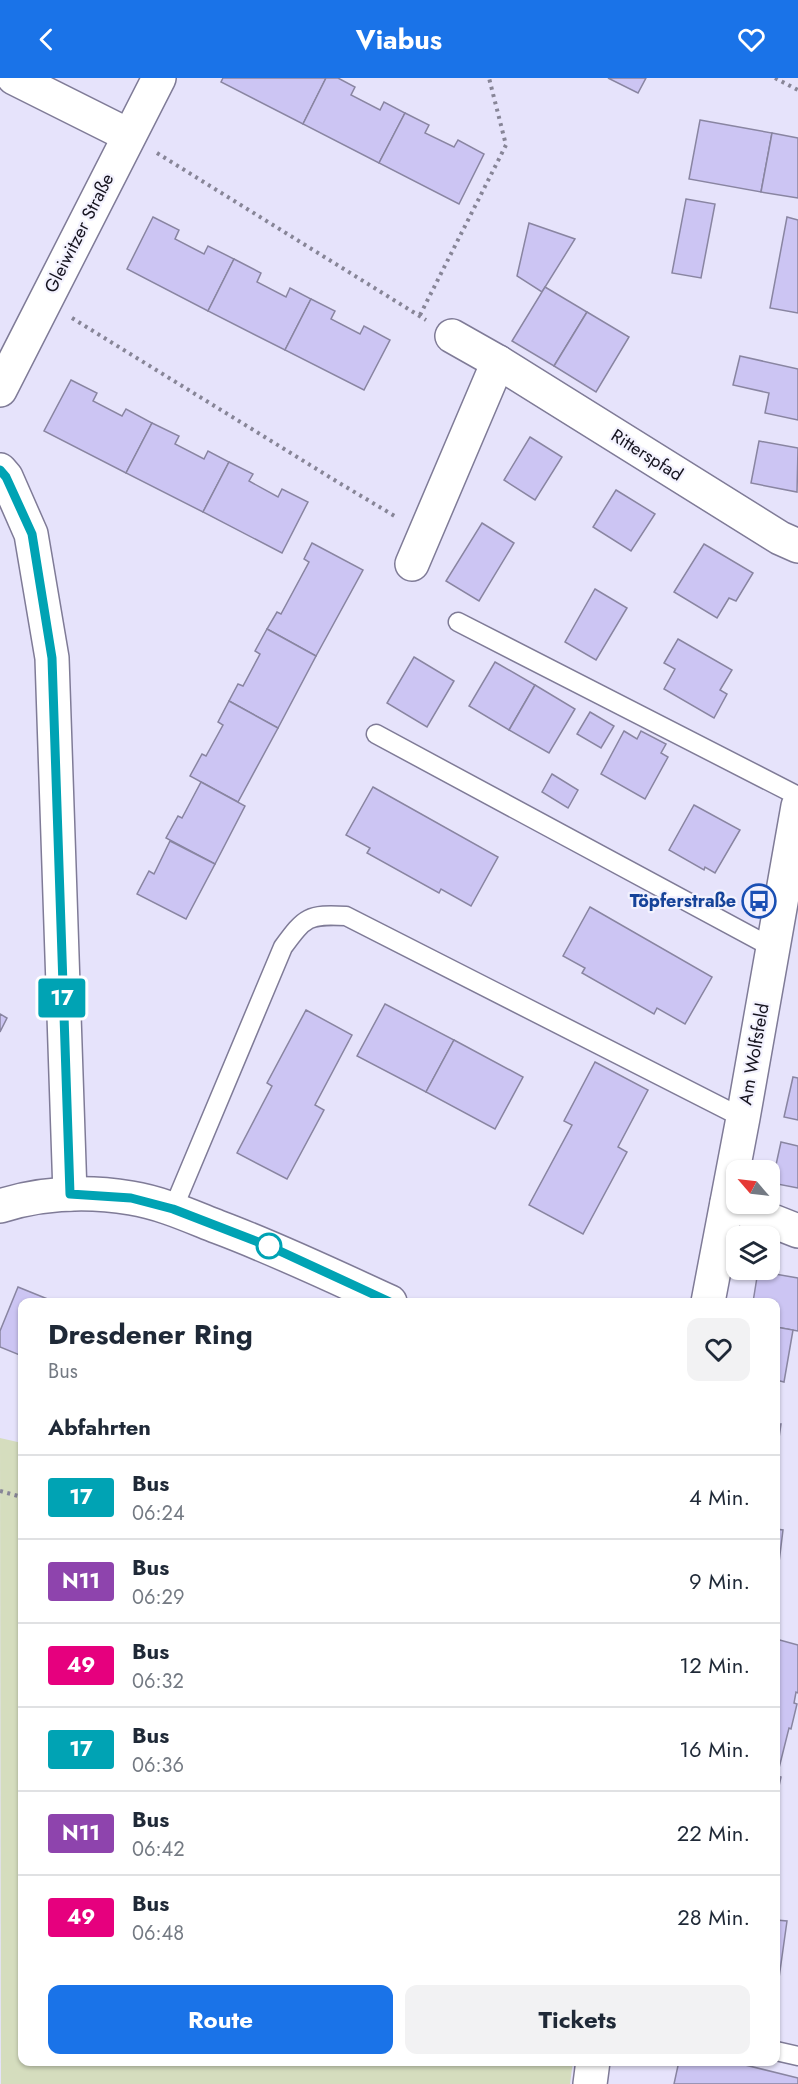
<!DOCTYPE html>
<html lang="de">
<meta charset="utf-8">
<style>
body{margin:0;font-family:Jost,sans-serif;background:#f2f2f3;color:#1f2937;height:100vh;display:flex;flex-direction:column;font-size:22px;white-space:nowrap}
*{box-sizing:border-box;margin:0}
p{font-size:20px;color:#747a83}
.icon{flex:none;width:33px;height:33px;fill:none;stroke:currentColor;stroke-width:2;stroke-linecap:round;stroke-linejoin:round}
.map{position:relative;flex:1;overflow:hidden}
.panel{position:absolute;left:18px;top:1220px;width:762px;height:768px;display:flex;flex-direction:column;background:#fff;border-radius:12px;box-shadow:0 2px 4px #0004}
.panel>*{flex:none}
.badge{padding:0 12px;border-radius:4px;font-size:21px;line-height:39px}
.needle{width:39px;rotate:298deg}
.buttons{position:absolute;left:726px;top:1082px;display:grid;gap:12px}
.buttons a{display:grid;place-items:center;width:54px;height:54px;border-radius:12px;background:#fff;box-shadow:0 2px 4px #0004;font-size:30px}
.map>.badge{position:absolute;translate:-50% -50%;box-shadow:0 0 0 3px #fff}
h2{padding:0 30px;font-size:22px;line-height:54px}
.round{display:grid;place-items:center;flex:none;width:63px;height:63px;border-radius:12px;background:#f2f2f3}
.head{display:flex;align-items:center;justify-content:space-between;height:102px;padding:0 30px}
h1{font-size:28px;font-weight:700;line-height:45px}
.button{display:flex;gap:12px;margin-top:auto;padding:12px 30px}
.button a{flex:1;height:69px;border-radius:12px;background:#1a73e8;color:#fff;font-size:24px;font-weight:700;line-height:69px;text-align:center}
.button a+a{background:#f2f2f3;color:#1f2937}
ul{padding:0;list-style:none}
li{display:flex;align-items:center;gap:18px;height:84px;padding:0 30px;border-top:2px solid #e0e1e3}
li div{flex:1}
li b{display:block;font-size:22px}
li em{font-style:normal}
li .badge{min-width:66px;font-weight:700;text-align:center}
header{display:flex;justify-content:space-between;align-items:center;height:78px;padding:0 30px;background:#1a73e8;color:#fff;font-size:27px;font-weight:700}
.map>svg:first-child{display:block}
.green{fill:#d5ddbe}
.building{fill:#ccc5f3;stroke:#8985a1;stroke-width:1.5}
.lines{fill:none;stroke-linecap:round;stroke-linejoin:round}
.lane-casing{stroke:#7f7b97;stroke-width:21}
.street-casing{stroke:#7f7b97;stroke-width:36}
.secondary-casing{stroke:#7f7b97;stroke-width:36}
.path{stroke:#878597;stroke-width:4;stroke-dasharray:3 4.5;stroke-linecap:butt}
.lane{stroke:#fff;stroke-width:18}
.street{stroke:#fff;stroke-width:33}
.secondary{stroke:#fff;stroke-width:33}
.line-casing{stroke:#fff;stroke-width:14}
.line{stroke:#00a3b4;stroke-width:9}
.stop-dot{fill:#fff;stroke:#00a3b4;stroke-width:3}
.labels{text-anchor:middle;stroke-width:4.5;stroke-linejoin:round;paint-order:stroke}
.street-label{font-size:18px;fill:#15131e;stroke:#f3f2fe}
.transit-label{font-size:18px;font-weight:bold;fill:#164399;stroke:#f3f2fe;text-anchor:end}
</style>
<header><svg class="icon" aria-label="back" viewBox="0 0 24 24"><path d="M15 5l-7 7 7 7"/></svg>Viabus<svg class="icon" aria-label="heart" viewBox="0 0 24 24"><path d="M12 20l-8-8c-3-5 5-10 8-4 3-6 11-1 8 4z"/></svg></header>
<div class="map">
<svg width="798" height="2006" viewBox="0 0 798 2006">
<rect width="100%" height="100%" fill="#e6e3fb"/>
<!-- green -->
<polygon class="green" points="0,1360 22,1365 22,1983 573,1983 570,2006 1,2006"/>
<!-- building -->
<g class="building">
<polygon points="223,0 326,0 303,46 221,4"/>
<polygon points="326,0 338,0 355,9 351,17 380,32 384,24 405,35 379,85 303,46"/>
<polygon points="608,0 646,0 638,15"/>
<polygon points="405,35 429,47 425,55 454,69 458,62 484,76 459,126 379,85"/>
<polygon points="700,42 772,55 761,114 689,101"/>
<polygon points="772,55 798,60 798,120 761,114"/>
<polygon points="686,121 715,126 701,200 672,195"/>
<polygon points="153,139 179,152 175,161 204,176 208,168 234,181 208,233 127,191"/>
<polygon points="787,139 798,142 798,235 770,230"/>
<polygon points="529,145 575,161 542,214 517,198"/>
<polygon points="234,181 261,195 257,204 286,219 290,210 311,221 285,272 208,233"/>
<polygon points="545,209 587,234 554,288 512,263"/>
<polygon points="311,221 335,233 331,241 360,256 364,248 390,262 364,312 285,272"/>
<polygon points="587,234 629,259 596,314 554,288"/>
<polygon points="740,278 798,291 798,342 765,335 769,315 733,307"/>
<polygon points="71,302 97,315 93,323 122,338 126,331 152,345 126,395 44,353"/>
<polygon points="152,345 179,358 175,366 204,381 208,373 229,384 203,434 126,395"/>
<polygon points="530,359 562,379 535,422 504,402"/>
<polygon points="759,363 798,370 797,414 751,405"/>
<polygon points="229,384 253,396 249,403 278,419 282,411 308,424 282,475 203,434"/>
<polygon points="616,412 655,436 631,473 593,449"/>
<polygon points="482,445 514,465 479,523 446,503"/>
<polygon points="312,465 363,492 316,578 267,551 277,534 281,536 309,484 304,481"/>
<polygon points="704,466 753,495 736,523 729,520 717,540 674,514"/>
<polygon points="595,511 627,530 596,582 565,564"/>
<polygon points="267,551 316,578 278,650 229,623 238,606 243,608 260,576 255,573"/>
<polygon points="678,561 732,592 720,612 727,616 714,640 664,611 675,591 664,585"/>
<polygon points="414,579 454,603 427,649 387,625"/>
<polygon points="495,584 535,607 509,652 469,628"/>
<polygon points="535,607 575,631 549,675 509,652"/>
<polygon points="229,623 278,650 238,724 190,698 202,676 206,678 223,647 218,644"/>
<polygon points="590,634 614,648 601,670 577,656"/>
<polygon points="624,653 637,661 641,653 666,666 661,675 668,679 645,721 601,696"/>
<polygon points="552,696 578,712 568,730 542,714"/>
<polygon points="201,704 245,728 215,786 166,760 178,738 182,740"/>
<polygon points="373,709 498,779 471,828 441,811 439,815 367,775 370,770 346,757"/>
<polygon points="694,727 740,752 715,795 705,789 704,792 669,772"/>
<polygon points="170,763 215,786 186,841 137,816 149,793 154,796"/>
<polygon points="590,829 712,899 685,946 657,930 654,936 582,895 585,890 563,878"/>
<polygon points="385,926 454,962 426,1014 357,978"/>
<polygon points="306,932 352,957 315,1027 324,1032 287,1101 237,1075 272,1008 267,1005"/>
<polygon points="0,936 7,940 0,954"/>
<polygon points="454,962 523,999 495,1051 426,1014"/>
<polygon points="595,984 648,1012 618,1069 627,1074 583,1156 529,1127 572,1047 564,1043"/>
<polygon points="793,999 798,1000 798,1042 784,1039"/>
<polygon points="781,1064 798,1068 798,1110 772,1105"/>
<polygon points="758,1193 798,1200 798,1253 776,1249 776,1224 753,1224"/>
<polygon points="18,1209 55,1224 22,1224 22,1278 0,1269 0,1253"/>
<polygon points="776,1249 793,1252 784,1304 776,1302"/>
<polygon points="776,1346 781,1346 776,1381"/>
<polygon points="776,1451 783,1452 776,1509"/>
<polygon points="776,1561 798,1567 798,1615 796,1614 794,1625 797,1626 791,1651 789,1650 777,1698 781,1699 776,1722"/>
<polygon points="776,1842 787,1843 779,1900 776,1900"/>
<polygon points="679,1983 729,1983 798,2000 798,2006 674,2006"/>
</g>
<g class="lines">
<defs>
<g id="lane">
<polyline points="458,544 798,718"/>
<polyline points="376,656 773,870"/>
<path d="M173 1131 283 869C305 839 308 836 346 838L743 1040"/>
<polyline points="776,1973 798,1978"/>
</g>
<g id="street">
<polyline points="14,0 128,57"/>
<polyline points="452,258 498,284 780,460 798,468"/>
<polyline points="0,312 159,0"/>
<polyline points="0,392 6,399 31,456 52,580 70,1116"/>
<polyline points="412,486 498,284"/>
<polyline points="727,1125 798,1153"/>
<path d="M0 1128C42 1115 88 1113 131 1120 162 1125 190 1138 218 1149 277 1171 333 1198 390 1224"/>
</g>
<g id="secondary">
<polyline points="708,1224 743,1040 798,728"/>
<polyline points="590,2006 593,1983"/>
</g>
</defs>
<!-- lane casing -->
<use href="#lane" class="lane-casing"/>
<!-- street casing -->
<use href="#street" class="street-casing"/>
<!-- secondary casing -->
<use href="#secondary" class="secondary-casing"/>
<!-- path -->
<g class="path">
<polyline points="775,0 798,12"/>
<polyline points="157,75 426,242"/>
<polyline points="420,237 506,67 489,0"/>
<polyline points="72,240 336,403 398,440"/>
<polyline points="0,1413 22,1419"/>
</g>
<!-- lane -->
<use href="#lane" class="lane"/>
<!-- street -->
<use href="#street" class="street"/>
<!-- secondary -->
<use href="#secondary" class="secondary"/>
</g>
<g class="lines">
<defs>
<polyline id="line" points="0,392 6,399 32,456 52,580 70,1116 131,1120 173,1131 271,1169 390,1224"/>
</defs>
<!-- line casing -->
<use href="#line" class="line-casing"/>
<!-- line -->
<use href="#line" class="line"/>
</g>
<!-- icons -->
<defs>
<symbol id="bus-ring" viewBox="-11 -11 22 22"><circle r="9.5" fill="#f3f2fe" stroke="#1a4fb4" stroke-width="1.5"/><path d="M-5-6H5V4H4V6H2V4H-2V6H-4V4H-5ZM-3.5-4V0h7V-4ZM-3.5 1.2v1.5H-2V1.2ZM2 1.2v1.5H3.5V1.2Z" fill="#1a4fb4"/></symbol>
</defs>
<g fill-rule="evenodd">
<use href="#bus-ring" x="740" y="804" width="38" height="38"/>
</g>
<!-- markers -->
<circle class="stop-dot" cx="269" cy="1168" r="12"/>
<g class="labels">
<!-- street labels -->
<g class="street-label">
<text transform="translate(79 155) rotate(-63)" y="6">Gleiwitzer Straße</text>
<text transform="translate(647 377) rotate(32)" y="6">Ritterspfad</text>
<text transform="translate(754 976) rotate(-80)" y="6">Am Wolfsfeld</text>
</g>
<!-- transit labels -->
<g class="transit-label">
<text x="736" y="829">Töpferstraße</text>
</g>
</g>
</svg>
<div class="buttons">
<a><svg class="needle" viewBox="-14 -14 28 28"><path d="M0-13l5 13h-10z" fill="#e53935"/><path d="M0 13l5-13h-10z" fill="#747a83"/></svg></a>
<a><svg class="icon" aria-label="layers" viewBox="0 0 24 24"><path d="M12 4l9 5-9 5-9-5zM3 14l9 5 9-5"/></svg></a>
</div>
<b class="badge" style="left:62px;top:920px;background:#00a3b4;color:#fff">17</b>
<section class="panel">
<div class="head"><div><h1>Dresdener Ring</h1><p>Bus</p></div><a class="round"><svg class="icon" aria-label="heart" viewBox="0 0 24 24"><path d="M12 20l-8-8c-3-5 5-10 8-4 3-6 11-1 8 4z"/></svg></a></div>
<h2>Abfahrten</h2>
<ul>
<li><span class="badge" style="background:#00a3b4;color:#fff">17</span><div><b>Bus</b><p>06:24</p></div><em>4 Min.</em></li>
<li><span class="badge" style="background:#8e44ad;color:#fff">N11</span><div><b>Bus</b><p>06:29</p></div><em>9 Min.</em></li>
<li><span class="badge" style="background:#e6007e;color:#fff">49</span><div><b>Bus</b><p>06:32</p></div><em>12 Min.</em></li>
<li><span class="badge" style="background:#00a3b4;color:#fff">17</span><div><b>Bus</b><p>06:36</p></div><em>16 Min.</em></li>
<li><span class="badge" style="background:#8e44ad;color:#fff">N11</span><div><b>Bus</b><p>06:42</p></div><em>22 Min.</em></li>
<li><span class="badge" style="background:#e6007e;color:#fff">49</span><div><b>Bus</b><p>06:48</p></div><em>28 Min.</em></li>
</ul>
<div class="button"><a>Route</a><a>Tickets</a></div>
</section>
</div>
